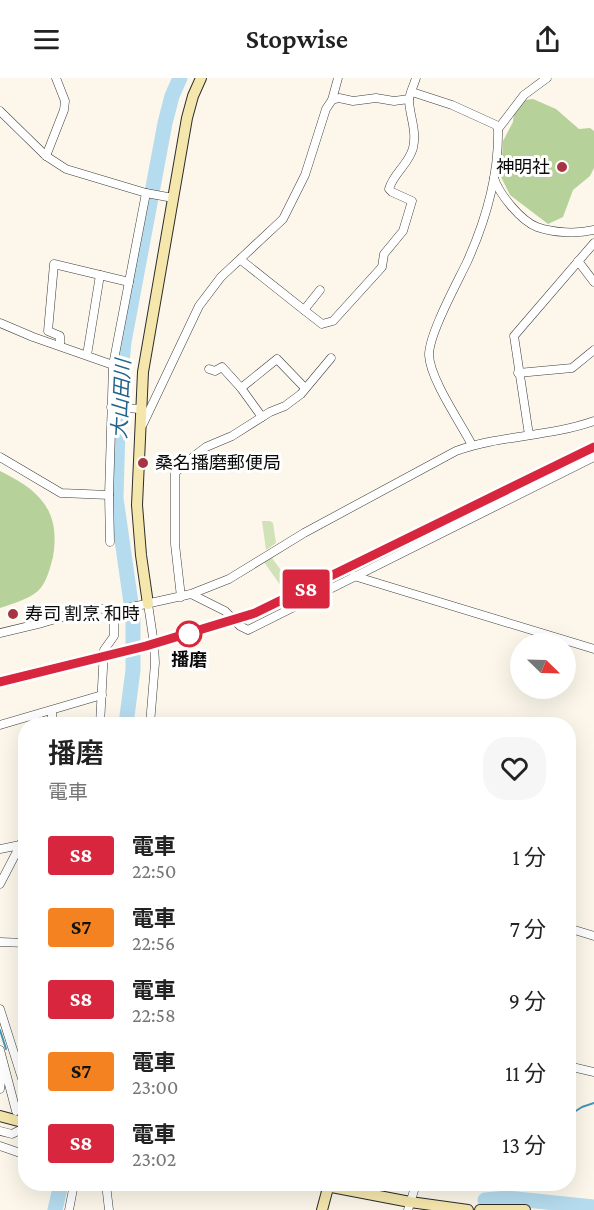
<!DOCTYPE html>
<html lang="ja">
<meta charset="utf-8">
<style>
body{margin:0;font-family:"Crimson Pro","Noto Sans JP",serif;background:#f6f6f6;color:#222;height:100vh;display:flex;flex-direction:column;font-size:22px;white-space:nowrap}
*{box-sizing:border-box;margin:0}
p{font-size:20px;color:#767676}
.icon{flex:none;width:33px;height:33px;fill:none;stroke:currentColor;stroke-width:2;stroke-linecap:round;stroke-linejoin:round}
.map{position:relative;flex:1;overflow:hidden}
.drawer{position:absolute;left:18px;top:639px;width:558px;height:474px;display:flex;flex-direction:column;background:#fff;border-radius:24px;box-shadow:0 6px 24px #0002}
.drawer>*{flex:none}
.badge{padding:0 12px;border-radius:4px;font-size:21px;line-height:39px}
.needle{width:39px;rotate:113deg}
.fabs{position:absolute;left:510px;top:555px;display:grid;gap:12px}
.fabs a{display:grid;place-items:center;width:66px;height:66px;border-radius:50%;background:#fff;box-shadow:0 6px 24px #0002;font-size:30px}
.map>.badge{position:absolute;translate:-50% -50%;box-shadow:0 0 0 3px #fff}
.round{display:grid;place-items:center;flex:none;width:63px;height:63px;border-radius:24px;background:#f6f6f6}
.head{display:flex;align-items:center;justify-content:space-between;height:102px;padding:0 30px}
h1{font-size:28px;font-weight:600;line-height:45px}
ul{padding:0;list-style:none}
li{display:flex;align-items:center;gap:18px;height:72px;padding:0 30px}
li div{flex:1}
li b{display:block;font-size:22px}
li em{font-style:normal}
li .badge{min-width:66px;font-weight:700;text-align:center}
header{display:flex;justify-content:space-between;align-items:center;height:78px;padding:0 30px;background:#fff;font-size:27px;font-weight:600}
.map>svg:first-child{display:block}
.green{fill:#d1e2b8}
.forest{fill:#b6d19a}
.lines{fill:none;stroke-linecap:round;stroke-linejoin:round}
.stream{stroke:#4595bb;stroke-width:2}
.river{stroke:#b5dcee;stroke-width:15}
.street-casing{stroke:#3d3d3d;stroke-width:9}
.secondary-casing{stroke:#2c2c2c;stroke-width:12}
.street{stroke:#fff;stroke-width:8}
.secondary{stroke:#f5e7ac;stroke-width:10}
.rail{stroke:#a83442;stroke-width:2}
.line-casing{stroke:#fff;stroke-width:14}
.line{stroke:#d7263d;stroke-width:9}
.poi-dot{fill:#a83442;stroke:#fff;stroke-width:2}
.stop-dot{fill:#fff;stroke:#d7263d;stroke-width:3}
.labels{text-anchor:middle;stroke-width:6;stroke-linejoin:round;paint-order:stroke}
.poi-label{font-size:18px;fill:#0a0a0a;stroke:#fff;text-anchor:start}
.stop-label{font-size:18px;font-weight:bold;fill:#0a0a0a;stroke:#fff}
.water-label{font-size:20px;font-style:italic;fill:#24668b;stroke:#fff}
</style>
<header><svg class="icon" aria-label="menu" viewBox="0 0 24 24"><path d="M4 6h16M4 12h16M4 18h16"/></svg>Stopwise<svg class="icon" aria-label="share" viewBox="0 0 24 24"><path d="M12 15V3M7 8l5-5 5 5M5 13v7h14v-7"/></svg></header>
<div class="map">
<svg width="594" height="1132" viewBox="0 0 594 1132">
<rect width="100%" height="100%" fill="#fcf7ea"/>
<!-- green -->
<g class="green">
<polygon points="262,443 270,443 273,445 276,465 266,472"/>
<polygon points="272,480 292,507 283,511 264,484"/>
</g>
<!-- forest -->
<g class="forest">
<polygon points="533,21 556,31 579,51 590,50 594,53 594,90 590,98 573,112 563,139 548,146 510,117 501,99 503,63 513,44 514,34 524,22"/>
<path d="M0 393C39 412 61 432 53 479 50 490 47 504 38 513 29 521 12 526 0 530Z"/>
</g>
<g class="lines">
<!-- stream -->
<g class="stream">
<polyline points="0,952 6,971"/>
<polyline points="568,1038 582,1029 594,1025"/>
<polyline points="498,1121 511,1106"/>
</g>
<!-- river -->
<g class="river">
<polyline points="126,646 133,592 133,539 116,420 119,316 124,264 165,45 172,18 180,0"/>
<polyline points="485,1122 507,1120 594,1129"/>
<polyline points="55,1132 61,1106"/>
</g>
<defs>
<g id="street">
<path d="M412 14 452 27 496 47 498 51C499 96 486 142 467 184 457 205 429 256 429 277 430 301 460 344 472 367"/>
<polyline points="332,22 338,0"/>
<polyline points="0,33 46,78 66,91 146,115"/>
<polyline points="498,51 524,17 547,0"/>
<polyline points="46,78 64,32 65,23 56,0"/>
<path d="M494 100C499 116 521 143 537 149 554 155 577 156 594 152"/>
<polyline points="241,182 304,232 320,212"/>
<polyline points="578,183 594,204"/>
<path d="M304 232 322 246 333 243 382 189 384 176 403 153 412 123 392 114 389 111C393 96 409 86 413 70 417 53 410 39 409 23 409 16 414 7 416 0"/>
<polyline points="0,245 33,259 113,287"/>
<polyline points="60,267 60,258 48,253 54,186 129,204"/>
<polyline points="87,277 100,197"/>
<polyline points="209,291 215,293 222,289 241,310 262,339"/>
<polyline points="518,295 572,290 594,272"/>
<polyline points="241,310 277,281 305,310"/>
<polyline points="111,329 140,331"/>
<polyline points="143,346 199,228 221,199 283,141 305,97 326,31 332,22 339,20 353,23 376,20 394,23 409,21"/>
<polyline points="529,357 514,258 594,165"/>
<polyline points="0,379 61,415 109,417"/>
<polyline points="110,464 109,417 113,287 146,115 173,120"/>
<polyline points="354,498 594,571"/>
<polyline points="191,516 225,533 240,548 248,552 594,379"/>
<polyline points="181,519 175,466 175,395 194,378 206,369 232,358 270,334 285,328 301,316 331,280"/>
<polyline points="148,526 154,566 155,585 150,646"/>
<path d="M0 555 42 545 94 530 114 532 123 531 191 516 229 501 304 455 456 373C500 357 549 359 594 343"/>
<polyline points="52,633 52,646"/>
<polyline points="100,646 104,572 114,558 114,532"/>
<polyline points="0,647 102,617"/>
<polyline points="0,771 20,767"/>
<polyline points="0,806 26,756"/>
<polyline points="568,850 594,858"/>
<polyline points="0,864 26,865"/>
<polyline points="0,931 26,1013"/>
<polyline points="0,972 16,1033"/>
<polyline points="568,988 594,994"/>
<polyline points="0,1011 3,989"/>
<polyline points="0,1053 12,1056 18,1053"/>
<polyline points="0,1068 26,1077"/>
<polyline points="106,1106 109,1132"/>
<polyline points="69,1132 74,1106"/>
<polyline points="408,1132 416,1106"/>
</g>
<g id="secondary">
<polyline points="148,526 141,477 137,427 143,294 187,40 193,18 201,0"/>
<polyline points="0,1038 26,1045"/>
<polyline points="316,1106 410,1124 468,1132"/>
<polyline points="322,1132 329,1106"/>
<polyline points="480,1132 525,1132"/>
</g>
</defs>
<!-- street casing -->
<use href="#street" class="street-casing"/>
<!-- secondary casing -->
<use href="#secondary" class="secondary-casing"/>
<!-- street -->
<use href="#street" class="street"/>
<!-- secondary -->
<use href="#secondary" class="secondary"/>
<!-- rail -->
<polyline class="rail" points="0,604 146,568 255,535 594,369"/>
</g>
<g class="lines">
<defs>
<polyline id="line" points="0,604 146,568 255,535 594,369"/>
</defs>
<!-- line casing -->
<use href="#line" class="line-casing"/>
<!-- line -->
<use href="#line" class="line"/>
</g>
<!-- markers -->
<g class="poi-dot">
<circle cx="562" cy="89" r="6"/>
<circle cx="143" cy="385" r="6"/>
<circle cx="13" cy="536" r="6"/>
</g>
<circle class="stop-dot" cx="189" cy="556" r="12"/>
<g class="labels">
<!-- poi labels -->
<g class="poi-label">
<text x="550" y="95" text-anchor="end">神明社</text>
<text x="155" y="391">桑名播磨郵便局</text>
<text x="25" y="542">寿司 割烹 和時</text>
</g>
<!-- stop labels -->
<g class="stop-label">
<text x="189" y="588">播磨</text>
</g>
<!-- water labels -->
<g class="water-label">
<text transform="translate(121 321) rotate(-87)" y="7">大山田川</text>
</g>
</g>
</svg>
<div class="fabs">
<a><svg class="needle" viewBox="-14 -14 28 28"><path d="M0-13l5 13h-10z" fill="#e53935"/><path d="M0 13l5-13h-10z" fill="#767676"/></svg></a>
</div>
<b class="badge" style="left:306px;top:511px;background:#d7263d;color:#fff">S8</b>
<section class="drawer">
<div class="head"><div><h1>播磨</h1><p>電車</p></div><a class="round"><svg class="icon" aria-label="heart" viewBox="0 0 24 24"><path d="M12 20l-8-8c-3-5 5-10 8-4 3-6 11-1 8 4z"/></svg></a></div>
<ul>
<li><span class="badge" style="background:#d7263d;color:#fff">S8</span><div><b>電車</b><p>22:50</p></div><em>1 分</em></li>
<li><span class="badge" style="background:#f58220;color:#111">S7</span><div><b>電車</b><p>22:56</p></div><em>7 分</em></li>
<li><span class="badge" style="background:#d7263d;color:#fff">S8</span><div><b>電車</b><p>22:58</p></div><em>9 分</em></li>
<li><span class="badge" style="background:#f58220;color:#111">S7</span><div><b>電車</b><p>23:00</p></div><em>11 分</em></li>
<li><span class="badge" style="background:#d7263d;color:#fff">S8</span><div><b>電車</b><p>23:02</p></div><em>13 分</em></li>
</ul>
</section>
</div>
